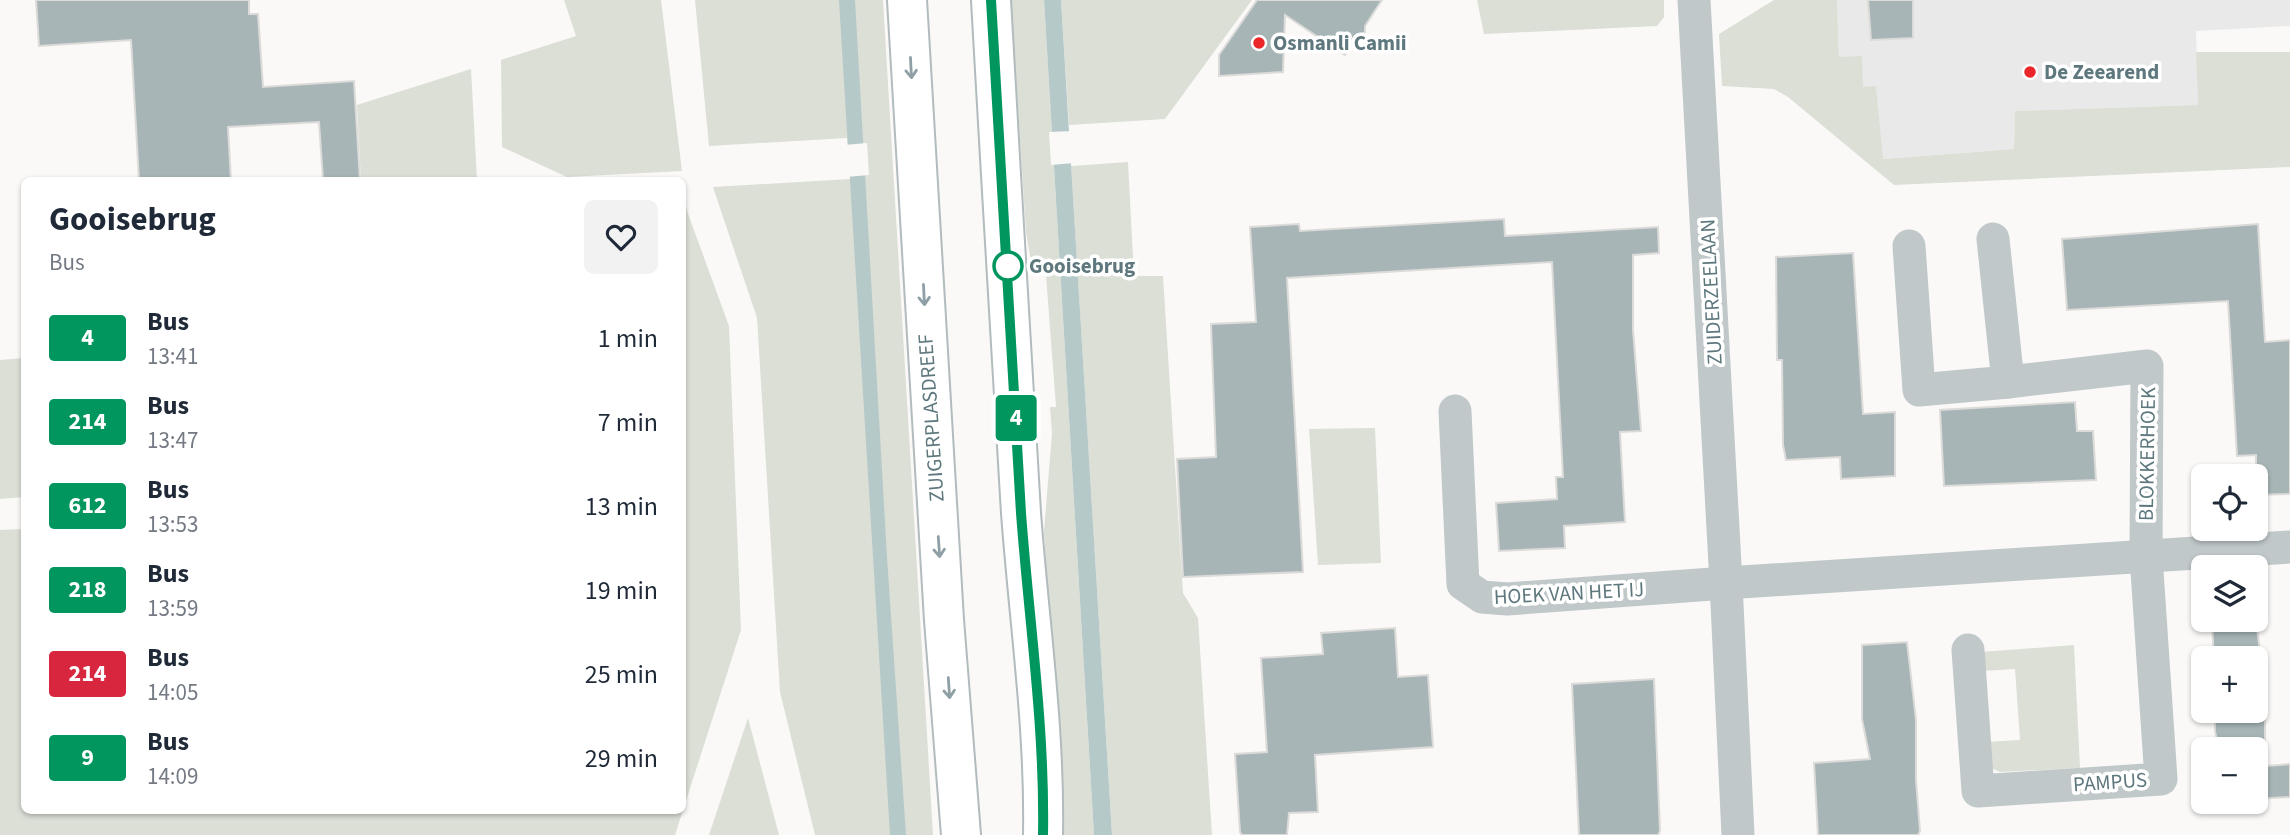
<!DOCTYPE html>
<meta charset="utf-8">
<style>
body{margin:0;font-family:"Source Sans 3",sans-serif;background:#f2f2f3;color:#1f2937;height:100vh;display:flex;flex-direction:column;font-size:26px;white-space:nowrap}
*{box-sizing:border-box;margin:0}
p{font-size:23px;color:#747a83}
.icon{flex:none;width:38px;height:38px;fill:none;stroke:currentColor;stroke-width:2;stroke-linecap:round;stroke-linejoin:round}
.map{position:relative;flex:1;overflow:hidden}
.details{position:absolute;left:21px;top:177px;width:665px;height:637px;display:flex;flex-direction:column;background:#fff;border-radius:10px;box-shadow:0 2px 5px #0004}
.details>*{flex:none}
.badge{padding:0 14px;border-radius:5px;font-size:24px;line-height:46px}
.controls{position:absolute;left:2191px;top:464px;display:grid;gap:14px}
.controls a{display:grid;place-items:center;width:77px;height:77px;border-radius:10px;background:#fff;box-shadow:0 2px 5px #0004;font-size:35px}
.map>.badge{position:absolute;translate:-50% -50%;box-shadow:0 0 0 4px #fff}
.round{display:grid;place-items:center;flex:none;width:74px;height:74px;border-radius:10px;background:#f2f2f3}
.summary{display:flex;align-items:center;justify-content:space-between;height:119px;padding:0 28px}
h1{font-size:33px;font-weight:700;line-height:52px}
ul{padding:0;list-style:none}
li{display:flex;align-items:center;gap:21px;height:84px;padding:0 28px}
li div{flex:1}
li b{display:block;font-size:26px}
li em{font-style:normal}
li .badge{min-width:77px;font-weight:700;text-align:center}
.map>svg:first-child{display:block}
.built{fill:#e8e9e8}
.green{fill:#dbdfd6}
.water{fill:#b6c9c9}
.pier{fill:#faf9f7}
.building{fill:#a7b5b7;stroke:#dcdbd9;stroke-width:2}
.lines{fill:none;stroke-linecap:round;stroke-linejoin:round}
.major-casing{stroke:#b2bbbd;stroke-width:42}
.minor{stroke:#c0c8ca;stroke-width:33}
.major{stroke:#fff;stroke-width:38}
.oneway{stroke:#8ea0a5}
.line-casing{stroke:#fff;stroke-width:16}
.line{stroke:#00965e;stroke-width:10}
.poi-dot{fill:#eb2628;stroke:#fff;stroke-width:2.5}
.stop-dot{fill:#fff;stroke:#00965e;stroke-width:3.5}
.labels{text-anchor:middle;stroke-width:7;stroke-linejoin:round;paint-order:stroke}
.poi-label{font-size:21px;font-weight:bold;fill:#5e787e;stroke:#fff;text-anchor:start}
.stop-label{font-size:21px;font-weight:bold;fill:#5e787e;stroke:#fff;text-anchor:start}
.street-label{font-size:21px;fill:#5e787e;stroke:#fff}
</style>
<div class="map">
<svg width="2290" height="835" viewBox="0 0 2290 835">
<rect width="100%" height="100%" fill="#faf9f7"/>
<!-- built -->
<polygon class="built" points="1837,0 2290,0 2290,26 2196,31 2198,105 2015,111 2014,149 1882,159 1876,87 1863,87 1839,57"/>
<!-- green -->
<g class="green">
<polygon points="564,0 661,0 682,171 567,177 502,147 501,60 576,36"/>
<polygon points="695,0 883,0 933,835 815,835 780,692 757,318 713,187 850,179 847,138 709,146"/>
<polygon points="1011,0 1044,0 1094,835 1054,835 1056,749 1044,531 1052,433 1050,407 1056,407 1045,262 1031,262 1026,232"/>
<polygon points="1061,0 1252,0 1165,119 1069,125"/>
<polygon points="1477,0 1664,0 1664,17 1657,26 1484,34"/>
<polygon points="1774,0 1837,0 1839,57 1862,56 1863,87 1876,86 1883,159 2014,149 2015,111 2198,105 2196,52 2290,52 2290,167 1894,185 1788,97 1774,89 1722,86 1719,34"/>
<polygon points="471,69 477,180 361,180 357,105"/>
<polygon points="1128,162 1134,276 1163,276 1183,593 1198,618 1212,835 1112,835 1071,166"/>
<polygon points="683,190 687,211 729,326 741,630 675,835 0,835 0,530 24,529 24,810 682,810"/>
<polygon points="24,358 24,497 0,499 0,360"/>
<polygon points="1375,428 1381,563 1318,565 1309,429"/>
<polygon points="2074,645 2080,768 2000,772 1987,766 1986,742 2020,740 2015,669 1982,671 1981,652"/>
<polygon points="748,718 779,835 709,835"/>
</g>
<!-- water -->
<g class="water">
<polygon points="839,0 855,0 887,557 906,835 890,835"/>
<polygon points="1044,0 1061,0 1112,835 1094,835"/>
</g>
<!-- pier -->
<g class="pier">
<polygon points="1073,131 1074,163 1051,165 1049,132"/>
<polygon points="867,143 869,175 846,177 844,145"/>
</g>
<!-- building -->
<g class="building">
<polygon points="36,0 249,0 249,14 258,14 263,87 354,81 360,180 323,180 319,122 228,127 231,180 139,180 131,40 39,46"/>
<polygon points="1257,0 1382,0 1365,26 1365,32 1355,40 1345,55 1285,15 1283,72 1219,76 1219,55"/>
<polygon points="1868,0 1913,0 1913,38 1871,40"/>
<polygon points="1504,219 1505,236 1658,227 1659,253 1633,255 1633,330 1641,431 1620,432 1625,522 1564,526 1565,548 1499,551 1496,503 1557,499 1556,477 1563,477 1552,262 1287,278 1303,572 1183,577 1177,459 1216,457 1211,324 1256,322 1250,227 1299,224 1300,231"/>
<polygon points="2258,224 2265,342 2290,340 2290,494 2256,495 2256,455 2237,456 2228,301 2067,310 2062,239"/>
<polygon points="1853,253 1863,414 1895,412 1895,476 1841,479 1840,457 1786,460 1783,445 1782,360 1777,360 1776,257"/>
<polygon points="2075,402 2077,431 2093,431 2096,480 1944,486 1940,410"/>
<polygon points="2256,621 2261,658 2214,658 2212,624"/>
<polygon points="1395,628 1398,677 1428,675 1433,747 1315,755 1318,812 1289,813 1287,835 1242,835 1240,832 1235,754 1267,752 1261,658 1323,654 1321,633"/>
<polygon points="1907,642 1916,720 1916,780 1920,831 1918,835 1818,835 1814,763 1870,759 1862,719 1862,645"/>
<polygon points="1654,679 1660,831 1658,835 1579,835 1572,684"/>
<polygon points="2217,710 2265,710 2265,749 2220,749 2215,732 2215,712"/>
<polygon points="2290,764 2290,797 2256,799 2256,767"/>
</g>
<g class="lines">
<defs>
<g id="major">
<polyline points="907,0 944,620 961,835"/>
<path d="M991 0C1001 171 1010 342 1021 513 1029 621 1045 727 1043 835"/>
</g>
</defs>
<!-- major casing -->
<use href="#major" class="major-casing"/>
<!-- minor -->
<g class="minor">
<polyline points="1909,246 1919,390 2008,382 1993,239"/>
<polyline points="1455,411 1463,584 1482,597 1507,599 1726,583 1694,0"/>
<polyline points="1968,650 1978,791 2161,779 2146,556 2147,366 2008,382"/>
<polyline points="1738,835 1726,583 2290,547"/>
</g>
<!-- major -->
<use href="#major" class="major"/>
</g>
<!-- one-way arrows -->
<defs><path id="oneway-shaft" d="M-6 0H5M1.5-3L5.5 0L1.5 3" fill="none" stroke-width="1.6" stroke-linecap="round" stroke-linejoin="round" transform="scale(1.75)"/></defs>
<g class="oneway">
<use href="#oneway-shaft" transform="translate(911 68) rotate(87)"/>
<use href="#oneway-shaft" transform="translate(924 295) rotate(87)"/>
<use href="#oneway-shaft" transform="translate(939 547) rotate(86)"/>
<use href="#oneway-shaft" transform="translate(949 688) rotate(86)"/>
</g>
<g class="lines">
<defs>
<path id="line" d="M991 0C1002 171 1010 342 1021 513 1029 621 1045 727 1043 835"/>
</defs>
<!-- line casing -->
<use href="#line" class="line-casing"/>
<!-- line -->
<use href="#line" class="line"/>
</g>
<!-- markers -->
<g class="poi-dot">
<circle cx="1259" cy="43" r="7"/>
<circle cx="2030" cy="72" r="7"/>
</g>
<circle class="stop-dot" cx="1008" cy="266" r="14"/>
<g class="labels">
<!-- poi labels -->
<g class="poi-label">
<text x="1273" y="50">Osmanli Camii</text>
<text x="2044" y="79">De Zeearend</text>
</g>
<!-- stop labels -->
<g class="stop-label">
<text x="1029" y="273">Gooisebrug</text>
</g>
<!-- street labels -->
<g class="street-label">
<text transform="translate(1711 292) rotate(-93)" y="7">ZUIDERZEELAAN</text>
<text transform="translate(931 418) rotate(-94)" y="7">ZUIGERPLASDREEF</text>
<text transform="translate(2147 454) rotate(-89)" y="7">BLOKKERHOEK</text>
<text transform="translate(1569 593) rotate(-3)" y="7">HOEK VAN HET IJ</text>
<text transform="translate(2110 782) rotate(-4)" y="7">PAMPUS</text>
</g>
</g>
</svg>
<div class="controls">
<a><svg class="icon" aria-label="locate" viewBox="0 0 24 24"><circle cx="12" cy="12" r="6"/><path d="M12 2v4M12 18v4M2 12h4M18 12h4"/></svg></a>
<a><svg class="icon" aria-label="layers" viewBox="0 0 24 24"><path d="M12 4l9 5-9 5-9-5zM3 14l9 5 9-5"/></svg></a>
<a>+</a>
<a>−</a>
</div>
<b class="badge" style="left:1016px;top:418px;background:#00965e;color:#fff">4</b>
<section class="details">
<div class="summary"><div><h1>Gooisebrug</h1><p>Bus</p></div><a class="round"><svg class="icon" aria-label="heart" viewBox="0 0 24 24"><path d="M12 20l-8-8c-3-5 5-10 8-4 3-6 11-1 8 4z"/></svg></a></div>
<ul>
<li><span class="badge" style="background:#00965e;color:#fff">4</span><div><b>Bus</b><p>13:41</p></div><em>1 min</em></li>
<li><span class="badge" style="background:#00965e;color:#fff">214</span><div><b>Bus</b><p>13:47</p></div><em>7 min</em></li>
<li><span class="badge" style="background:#00965e;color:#fff">612</span><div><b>Bus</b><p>13:53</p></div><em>13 min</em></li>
<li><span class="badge" style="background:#00965e;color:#fff">218</span><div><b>Bus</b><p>13:59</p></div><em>19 min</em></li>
<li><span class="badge" style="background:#d7263d;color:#fff">214</span><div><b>Bus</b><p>14:05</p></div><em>25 min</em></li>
<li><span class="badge" style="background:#00965e;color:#fff">9</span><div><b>Bus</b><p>14:09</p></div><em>29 min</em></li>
</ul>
</section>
</div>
